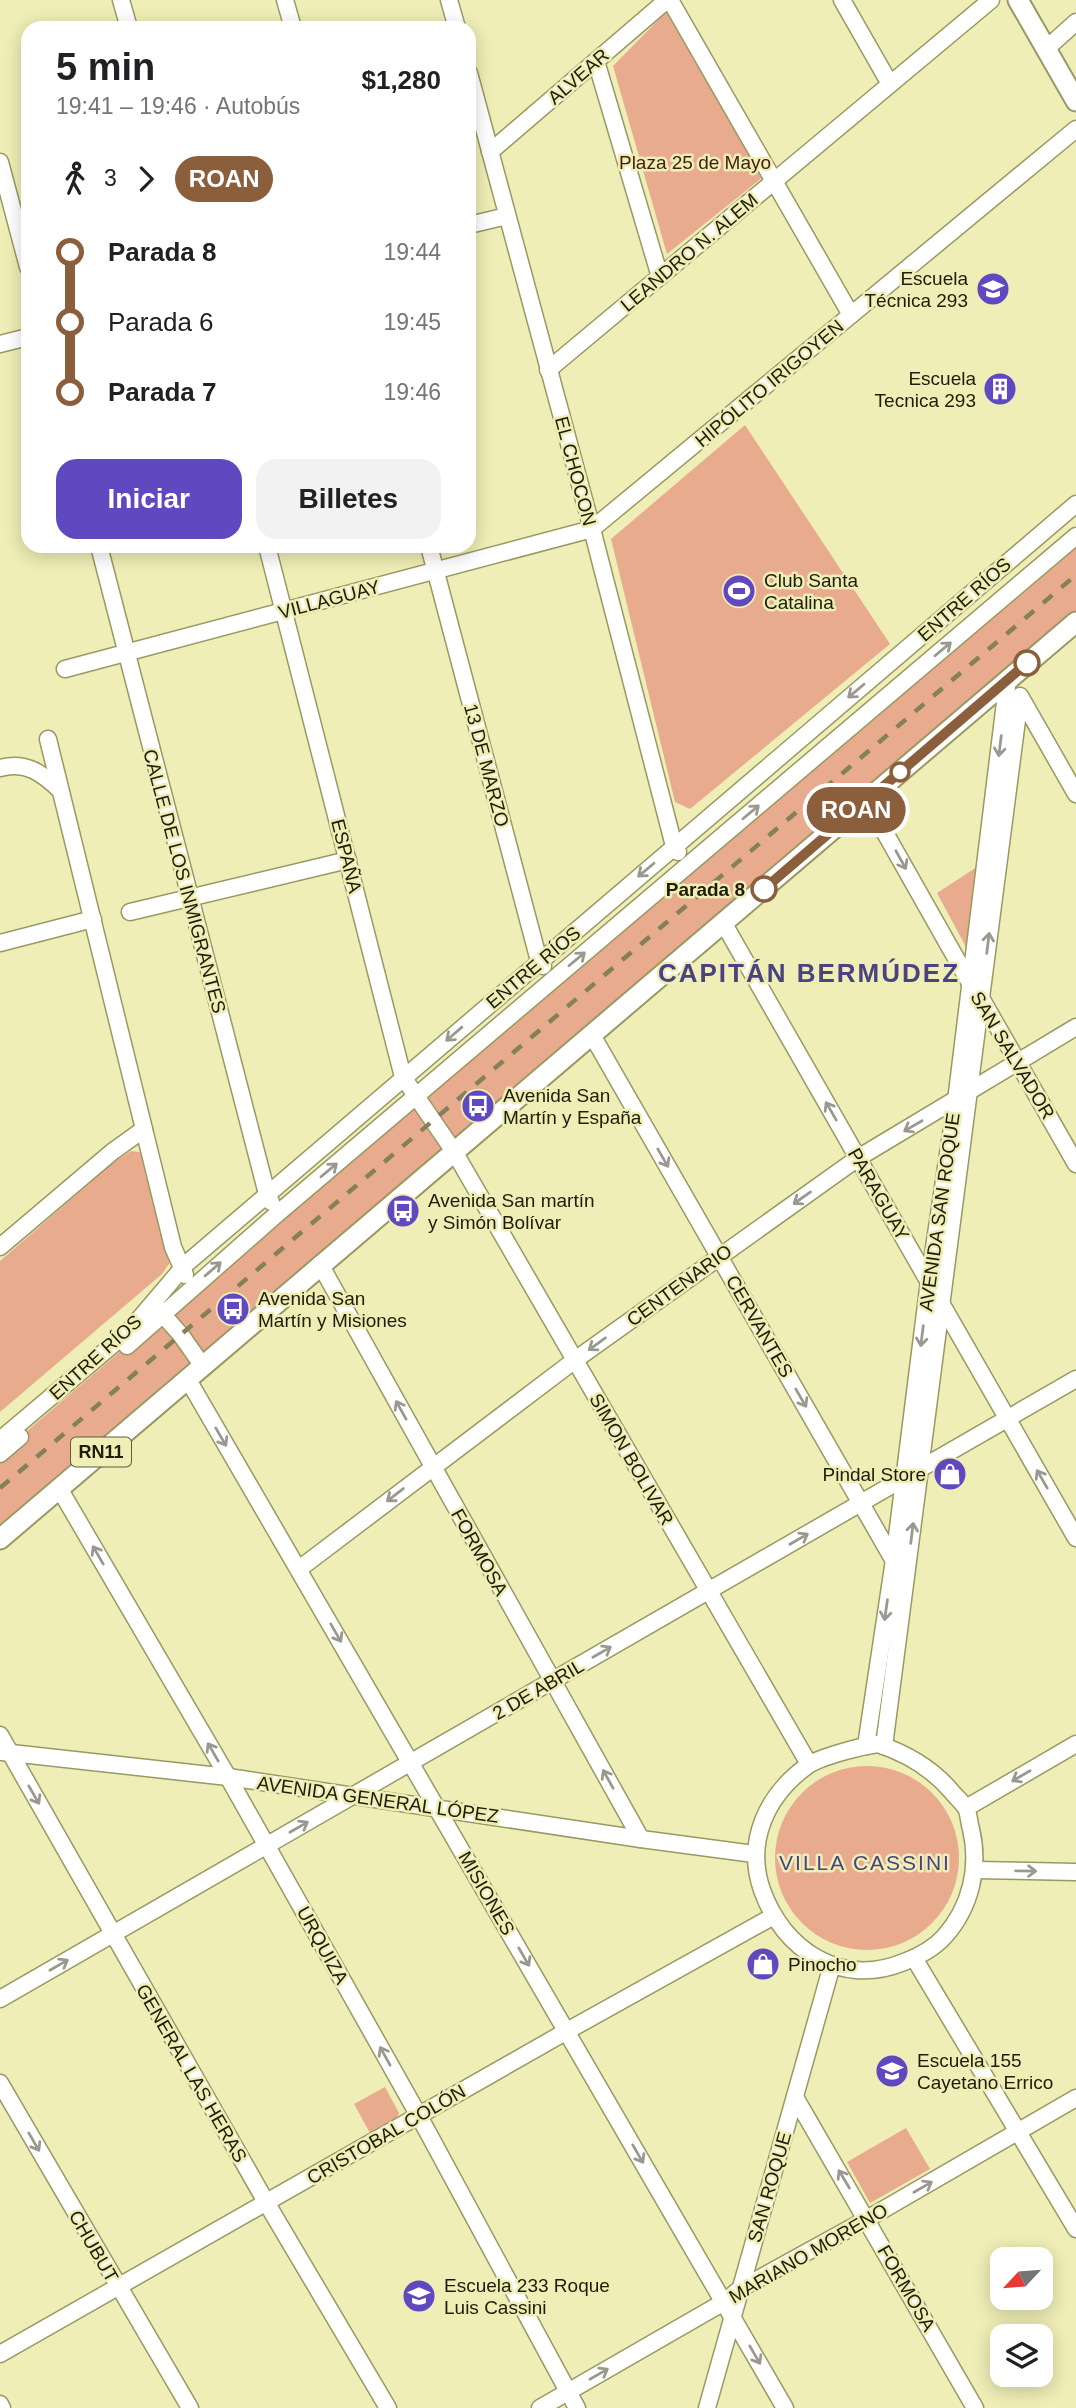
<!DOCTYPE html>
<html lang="es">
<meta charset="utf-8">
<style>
body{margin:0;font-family:Arial,sans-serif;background:#f2f2f2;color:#202124;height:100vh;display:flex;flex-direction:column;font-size:26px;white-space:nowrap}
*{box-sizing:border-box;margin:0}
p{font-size:23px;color:#757577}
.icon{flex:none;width:38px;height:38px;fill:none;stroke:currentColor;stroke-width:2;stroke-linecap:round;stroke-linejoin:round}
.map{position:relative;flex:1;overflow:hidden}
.sheet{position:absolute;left:21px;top:21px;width:455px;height:532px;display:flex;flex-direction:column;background:#fff;border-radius:21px;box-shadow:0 4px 18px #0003}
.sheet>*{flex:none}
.badge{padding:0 14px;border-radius:23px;font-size:24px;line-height:46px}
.needle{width:46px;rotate:244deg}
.tools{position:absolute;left:990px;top:2247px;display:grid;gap:14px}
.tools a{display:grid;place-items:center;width:63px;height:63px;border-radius:14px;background:#fff;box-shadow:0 4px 18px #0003;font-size:35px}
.map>.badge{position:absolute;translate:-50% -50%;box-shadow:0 0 0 4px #fff}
.legs{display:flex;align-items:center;gap:10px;height:77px;padding:0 35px;font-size:23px}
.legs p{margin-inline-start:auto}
.summary{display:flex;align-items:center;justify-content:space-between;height:119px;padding:0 35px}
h1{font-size:38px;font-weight:800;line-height:52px}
.primary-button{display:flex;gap:14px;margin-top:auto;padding:14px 35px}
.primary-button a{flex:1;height:80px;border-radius:21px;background:#6048c1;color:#fff;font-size:28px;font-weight:800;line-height:80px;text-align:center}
.primary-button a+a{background:#f2f2f2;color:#202124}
ul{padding:0 35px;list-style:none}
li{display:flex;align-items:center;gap:24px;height:70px;font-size:26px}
li i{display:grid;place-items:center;width:10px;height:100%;margin:0 9px;background:currentColor}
li i::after{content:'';width:18px;height:18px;margin:-9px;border:5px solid;border-radius:50%;background:#fff}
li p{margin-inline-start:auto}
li:first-child i{background:linear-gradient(#0000 50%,currentColor 0)}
li:last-child i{background:linear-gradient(currentColor 50%,#0000 0)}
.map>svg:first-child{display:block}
.green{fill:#e8ab8e}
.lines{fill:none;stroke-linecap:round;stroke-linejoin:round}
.minor-casing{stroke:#9a9863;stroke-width:19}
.major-casing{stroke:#9a9863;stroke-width:23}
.minor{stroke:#fff;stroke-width:16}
.major{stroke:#fff;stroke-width:19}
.rail{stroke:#82815a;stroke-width:4.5;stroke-dasharray:12 12;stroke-linecap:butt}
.oneway{stroke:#9a998f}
.line-1-casing{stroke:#fff;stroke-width:16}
.line-1{stroke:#8b5e3c;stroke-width:10}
.stop-1-dot{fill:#fff;stroke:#8b5e3c;stroke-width:3.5}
.labels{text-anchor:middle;stroke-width:5;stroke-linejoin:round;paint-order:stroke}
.shield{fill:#efeeb6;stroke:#5d5c3c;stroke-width:2}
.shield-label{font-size:18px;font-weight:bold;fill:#1e1d07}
.street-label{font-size:19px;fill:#1e1d07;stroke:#efeeb6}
.park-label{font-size:19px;fill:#411e0a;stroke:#efeeb6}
.poi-label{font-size:19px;fill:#1e1d07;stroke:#efeeb6;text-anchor:start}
.stop-label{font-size:19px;font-weight:bold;fill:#1e1d07;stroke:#efeeb6;text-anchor:end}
.neighbourhood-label{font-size:21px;letter-spacing:2px;fill:#4b4381;stroke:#efeeb6}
.district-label{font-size:26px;font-weight:bold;letter-spacing:2px;fill:#4b4381;stroke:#efeeb6}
</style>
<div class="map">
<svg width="1076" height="2408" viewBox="0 0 1076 2408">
<rect width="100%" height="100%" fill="#efeeb6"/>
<!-- green -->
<g class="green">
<polygon points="667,11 763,177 667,254 613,66"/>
<polygon points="745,425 890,644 690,809 675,802 611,539"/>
<polygon points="1076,536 1076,622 0,1539 0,1454"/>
<polygon points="980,865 971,942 966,947 937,893"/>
<polygon points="131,1151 139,1152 147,1158 172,1253 169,1264 162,1274 0,1412 0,1261 114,1162"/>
<circle cx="867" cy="1858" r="92"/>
<polygon points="385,2087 399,2113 396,2119 370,2133 354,2104"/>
<polygon points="906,2128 930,2169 870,2203 847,2162"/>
</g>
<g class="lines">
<defs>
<g id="minor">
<polyline points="121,0 129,28"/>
<polyline points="285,0 293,28"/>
<polyline points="449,0 457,28"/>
<polyline points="670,0 851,315"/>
<polyline points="842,0 890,84"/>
<polyline points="1046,49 1076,22"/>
<polyline points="596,61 660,277"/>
<polyline points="469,73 592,529 674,846 678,852"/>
<polyline points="490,152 667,0"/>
<polyline points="0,162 28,267"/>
<polyline points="469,225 507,216"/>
<polyline points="0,344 28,337"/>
<polyline points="548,370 991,0"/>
<polyline points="99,546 267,1194 271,1202"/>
<polyline points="267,546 403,1077 455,1153 809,1764"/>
<polyline points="429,546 539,961 543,966"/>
<polyline points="65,669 592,529 1076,129"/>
<polyline points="1020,696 1076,794"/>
<polyline points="48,739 173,1247 185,1275"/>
<path d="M0 768C26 761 42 773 60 790"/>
<polyline points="867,801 970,983 981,998 1076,1164"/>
<polyline points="130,912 348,860"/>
<polyline points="724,924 930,1284"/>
<polyline points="0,943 93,919"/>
<polyline points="592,1035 894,1561"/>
<polyline points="0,1247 112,1152 144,1129"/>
<polyline points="320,1264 641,1839"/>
<polyline points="941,1303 1076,1538"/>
<polyline points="156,1307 181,1335 202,1365"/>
<polyline points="127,1346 277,1214 1076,536"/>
<polyline points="187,1378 785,2408"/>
<polyline points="0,1440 129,1331 186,1264 1076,504"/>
<polyline points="0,1454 20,1437"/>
<polyline points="59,1488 228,1777 419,2116 577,2408"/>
<polyline points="299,1569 575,1360 858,1158 1076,1027"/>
<polyline points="0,1735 266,2202 388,2408"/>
<path d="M878 1744C908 1754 932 1768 952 1792 956 1797 963 1803 966 1808 969 1814 969 1823 971 1829 980 1867 971 1907 944 1937 934 1948 917 1957 904 1962 841 1988 783 1950 762 1890 745 1841 767 1795 807 1766 819 1757 862 1746 878 1744Z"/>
<polyline points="866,1746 894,1560 929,1281 956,1101 1008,678"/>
<polyline points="884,1746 1020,697"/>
<polyline points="2,1752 228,1777 641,1839 754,1854"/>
<polyline points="966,1808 1076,1744"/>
<polyline points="975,1870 1076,1872"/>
<polyline points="914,1958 1076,2229"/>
<polyline points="0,1999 1076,1379"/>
<polyline points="0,2083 190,2408"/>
<polyline points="795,2097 975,2408"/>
<polyline points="0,2354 567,2031 772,1917"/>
<polyline points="0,2404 2,2408"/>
<polyline points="540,2408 724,2302 740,2289 867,2219 1076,2098"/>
<polyline points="707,2408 832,1965"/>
</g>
<g id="major">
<polyline points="1018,0 1076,101"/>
<polyline points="0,1539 1076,622"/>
</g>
</defs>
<!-- minor casing -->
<use href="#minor" class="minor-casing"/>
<!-- major casing -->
<use href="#major" class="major-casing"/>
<!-- minor -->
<use href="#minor" class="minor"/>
<!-- major -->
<use href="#major" class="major"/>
<!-- rail -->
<polyline class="rail" points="0,1488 1076,575"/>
</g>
<!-- one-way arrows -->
<defs><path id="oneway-shaft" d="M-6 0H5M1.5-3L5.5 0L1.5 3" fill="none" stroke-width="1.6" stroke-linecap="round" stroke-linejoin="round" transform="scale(1.75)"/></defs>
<g class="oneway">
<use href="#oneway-shaft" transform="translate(943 649) rotate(-40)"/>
<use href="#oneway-shaft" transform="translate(856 691) rotate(140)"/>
<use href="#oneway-shaft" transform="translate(1000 746) rotate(97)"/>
<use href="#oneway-shaft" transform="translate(751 812) rotate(-40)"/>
<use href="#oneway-shaft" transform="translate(901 860) rotate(61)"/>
<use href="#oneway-shaft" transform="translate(646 870) rotate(140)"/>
<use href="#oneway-shaft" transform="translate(988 943) rotate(-83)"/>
<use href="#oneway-shaft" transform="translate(577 959) rotate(-40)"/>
<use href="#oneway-shaft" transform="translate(454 1034) rotate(139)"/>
<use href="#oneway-shaft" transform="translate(831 1111) rotate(-120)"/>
<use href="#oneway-shaft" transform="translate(913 1126) rotate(150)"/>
<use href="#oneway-shaft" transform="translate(663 1158) rotate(60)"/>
<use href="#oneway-shaft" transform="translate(329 1170) rotate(-40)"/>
<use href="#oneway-shaft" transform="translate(802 1198) rotate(145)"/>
<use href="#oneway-shaft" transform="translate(213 1269) rotate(-41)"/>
<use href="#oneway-shaft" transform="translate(922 1336) rotate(97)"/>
<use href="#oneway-shaft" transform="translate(597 1344) rotate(144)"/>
<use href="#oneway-shaft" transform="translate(801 1398) rotate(60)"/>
<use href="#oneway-shaft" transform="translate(401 1410) rotate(-119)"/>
<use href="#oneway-shaft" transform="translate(221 1437) rotate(60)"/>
<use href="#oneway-shaft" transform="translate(1042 1479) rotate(-120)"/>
<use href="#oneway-shaft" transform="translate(395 1495) rotate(142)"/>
<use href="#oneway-shaft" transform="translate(912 1533) rotate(-83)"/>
<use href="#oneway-shaft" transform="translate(799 1539) rotate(-30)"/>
<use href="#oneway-shaft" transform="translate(98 1555) rotate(-120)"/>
<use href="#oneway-shaft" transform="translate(886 1610) rotate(98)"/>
<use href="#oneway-shaft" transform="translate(336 1633) rotate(60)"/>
<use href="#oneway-shaft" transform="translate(602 1652) rotate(-30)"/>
<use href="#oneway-shaft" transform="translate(213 1752) rotate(-120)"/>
<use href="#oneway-shaft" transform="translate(1021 1776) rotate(150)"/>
<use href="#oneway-shaft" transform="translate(608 1779) rotate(-119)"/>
<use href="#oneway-shaft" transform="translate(34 1795) rotate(60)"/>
<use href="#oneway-shaft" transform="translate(299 1827) rotate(-30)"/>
<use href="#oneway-shaft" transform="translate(1026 1871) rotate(1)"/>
<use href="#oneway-shaft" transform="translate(524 1957) rotate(60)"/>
<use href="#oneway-shaft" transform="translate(59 1965) rotate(-30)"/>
<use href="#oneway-shaft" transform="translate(385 2056) rotate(-119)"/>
<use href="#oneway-shaft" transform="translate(34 2142) rotate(60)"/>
<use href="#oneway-shaft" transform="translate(638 2154) rotate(60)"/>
<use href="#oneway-shaft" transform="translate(844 2179) rotate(-121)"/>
<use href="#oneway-shaft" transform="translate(923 2187) rotate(-30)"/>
<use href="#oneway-shaft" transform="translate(755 2355) rotate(60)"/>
<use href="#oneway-shaft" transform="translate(599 2374) rotate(-30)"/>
</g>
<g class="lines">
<defs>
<polyline id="line-1" points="764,889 1027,663"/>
</defs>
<!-- line-1 casing -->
<use href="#line-1" class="line-1-casing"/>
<!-- line-1 -->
<use href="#line-1" class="line-1"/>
</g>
<!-- icons -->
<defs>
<symbol id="school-disc" viewBox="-11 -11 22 22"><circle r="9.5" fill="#6048c1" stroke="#efeeb6"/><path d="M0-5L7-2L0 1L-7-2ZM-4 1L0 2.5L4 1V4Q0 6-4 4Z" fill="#fff"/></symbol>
<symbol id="building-disc" viewBox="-11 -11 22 22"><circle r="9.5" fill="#6048c1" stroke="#efeeb6"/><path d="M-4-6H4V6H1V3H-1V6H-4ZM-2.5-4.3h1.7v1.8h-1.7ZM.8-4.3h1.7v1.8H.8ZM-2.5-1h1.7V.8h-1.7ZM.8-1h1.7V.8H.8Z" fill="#fff"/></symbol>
<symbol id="stadium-disc" viewBox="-11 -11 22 22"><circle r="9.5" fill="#6048c1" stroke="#efeeb6"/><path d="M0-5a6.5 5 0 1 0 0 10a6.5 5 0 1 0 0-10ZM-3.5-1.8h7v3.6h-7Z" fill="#fff"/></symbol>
<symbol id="bus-disc" viewBox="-11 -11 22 22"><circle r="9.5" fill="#6048c1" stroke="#efeeb6"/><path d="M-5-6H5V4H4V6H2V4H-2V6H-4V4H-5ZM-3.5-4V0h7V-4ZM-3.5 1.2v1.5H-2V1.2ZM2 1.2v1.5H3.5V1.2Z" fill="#fff"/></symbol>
<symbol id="shop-disc" viewBox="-11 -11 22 22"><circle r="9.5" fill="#6048c1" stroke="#efeeb6"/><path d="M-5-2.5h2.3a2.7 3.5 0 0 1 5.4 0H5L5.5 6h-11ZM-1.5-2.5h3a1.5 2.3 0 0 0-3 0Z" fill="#fff"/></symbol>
</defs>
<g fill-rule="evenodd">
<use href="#school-disc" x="974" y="270" width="38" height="38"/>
<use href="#building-disc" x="981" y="370" width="38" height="38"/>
<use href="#stadium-disc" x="720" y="572" width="38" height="38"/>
<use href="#bus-disc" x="459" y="1087" width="38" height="38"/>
<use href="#bus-disc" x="384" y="1192" width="38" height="38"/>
<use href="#bus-disc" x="214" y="1290" width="38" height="38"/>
<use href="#shop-disc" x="931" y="1455" width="38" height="38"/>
<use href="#shop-disc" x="744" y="1945" width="38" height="38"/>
<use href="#school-disc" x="873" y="2052" width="38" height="38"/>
<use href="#school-disc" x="400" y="2277" width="38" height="38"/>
</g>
<!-- markers -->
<g class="stop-1-dot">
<circle cx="1027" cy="663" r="12"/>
<circle cx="900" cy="772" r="9"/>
<circle cx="764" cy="889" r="12"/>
</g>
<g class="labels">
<!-- shield labels -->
<rect class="shield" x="71" y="1437.5" width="60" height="29" rx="5"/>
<g class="shield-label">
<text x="101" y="1458">RN11</text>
</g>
<!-- street labels -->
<g class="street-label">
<text transform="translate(578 76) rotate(-41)" y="7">ALVEAR</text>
<text transform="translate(689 252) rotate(-40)" y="7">LEANDRO N. ALEM</text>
<text transform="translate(769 383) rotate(-40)" y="7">HIPÓLITO IRIGOYEN</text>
<text transform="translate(576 471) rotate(75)" y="7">EL CHOCON</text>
<text transform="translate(329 599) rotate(-15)" y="7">VILLAGUAY</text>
<text transform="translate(964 599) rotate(-41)" y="7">ENTRE RÍOS</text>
<text transform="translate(487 765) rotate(75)" y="7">13 DE MARZO</text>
<text transform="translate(347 856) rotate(76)" y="7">ESPAÑA</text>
<text transform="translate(185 881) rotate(75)" y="7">CALLE DE LOS INMIGRANTES</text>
<text transform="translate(533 967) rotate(-40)" y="7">ENTRE RÍOS</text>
<text transform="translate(1013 1055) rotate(59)" y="7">SAN SALVADOR</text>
<text transform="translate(879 1194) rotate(60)" y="7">PARAGUAY</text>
<text transform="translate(939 1212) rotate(-82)" y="7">AVENIDA SAN ROQUE</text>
<text transform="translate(679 1285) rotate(-36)" y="7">CENTENARIO</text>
<text transform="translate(760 1326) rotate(60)" y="7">CERVANTES</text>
<text transform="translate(95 1357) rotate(-42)" y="7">ENTRE RÍOS</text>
<text transform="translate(632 1459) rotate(60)" y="7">SIMON BOLIVAR</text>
<text transform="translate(480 1552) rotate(61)" y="7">FORMOSA</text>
<text transform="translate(538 1689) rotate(-30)" y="7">2 DE ABRIL</text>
<text transform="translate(378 1799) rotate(8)" y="7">AVENIDA GENERAL LÓPEZ</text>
<text transform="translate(487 1893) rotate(60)" y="7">MISIONES</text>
<text transform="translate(323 1945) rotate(61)" y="7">URQUIZA</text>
<text transform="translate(192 2073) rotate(60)" y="7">GENERAL LAS HERAS</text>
<text transform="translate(386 2134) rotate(-30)" y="7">CRISTOBAL COLÓN</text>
<text transform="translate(769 2187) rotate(-74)" y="7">SAN ROQUE</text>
<text transform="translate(94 2246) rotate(60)" y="7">CHUBUT</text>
<text transform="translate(808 2253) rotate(-30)" y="7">MARIANO MORENO</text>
<text transform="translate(907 2288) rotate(60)" y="7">FORMOSA</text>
</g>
<!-- park labels -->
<g class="park-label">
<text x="695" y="169">Plaza 25 de Mayo</text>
</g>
<!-- poi labels -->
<g class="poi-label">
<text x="968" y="285" text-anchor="end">Escuela<tspan x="968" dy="22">Técnica 293</tspan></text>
<text x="976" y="385" text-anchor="end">Escuela<tspan x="976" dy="22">Tecnica 293</tspan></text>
<text x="764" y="587">Club Santa<tspan x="764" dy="22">Catalina</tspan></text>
<text x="503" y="1102">Avenida San<tspan x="503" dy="22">Martín y España</tspan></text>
<text x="428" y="1207">Avenida San martín<tspan x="428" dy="22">y Simón Bolívar</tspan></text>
<text x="258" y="1305">Avenida San<tspan x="258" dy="22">Martín y Misiones</tspan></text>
<text x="926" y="1481" text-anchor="end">Pindal Store</text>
<text x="788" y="1971">Pinocho</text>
<text x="917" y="2067">Escuela 155<tspan x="917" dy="22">Cayetano Errico</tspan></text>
<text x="444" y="2292">Escuela 233 Roque<tspan x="444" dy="22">Luis Cassini</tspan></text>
</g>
<!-- stop labels -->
<g class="stop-label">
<text x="745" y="896">Parada 8</text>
</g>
<!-- neighbourhood labels -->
<g class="neighbourhood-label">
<text x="865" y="1870">VILLA CASSINI</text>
</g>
<!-- district labels -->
<g class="district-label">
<text x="809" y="982">CAPITÁN BERMÚDEZ</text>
</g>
</g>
</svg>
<div class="tools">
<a><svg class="needle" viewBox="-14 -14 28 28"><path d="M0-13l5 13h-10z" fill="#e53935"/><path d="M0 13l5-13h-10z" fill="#757577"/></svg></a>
<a><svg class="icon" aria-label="layers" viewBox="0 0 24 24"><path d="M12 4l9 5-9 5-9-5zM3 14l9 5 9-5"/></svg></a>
</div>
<b class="badge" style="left:856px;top:810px;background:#8b5e3c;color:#fff">ROAN</b>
<section class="sheet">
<div class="summary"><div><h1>5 min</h1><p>19:41 – 19:46 · Autobús</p></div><b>$1,280</b></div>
<div class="legs"><svg class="icon" aria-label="walk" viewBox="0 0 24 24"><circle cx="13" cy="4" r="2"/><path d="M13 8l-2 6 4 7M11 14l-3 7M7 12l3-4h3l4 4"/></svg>3<svg class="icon" aria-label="forward" viewBox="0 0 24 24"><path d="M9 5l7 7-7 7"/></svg><b class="badge" style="background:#8b5e3c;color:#fff">ROAN</b></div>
<ul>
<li><i style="color:#8b5e3c"></i><b>Parada 8</b><p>19:44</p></li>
<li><i style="color:#8b5e3c"></i><span>Parada 6</span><p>19:45</p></li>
<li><i style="color:#8b5e3c"></i><b>Parada 7</b><p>19:46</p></li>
</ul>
<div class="primary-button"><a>Iniciar</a><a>Billetes</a></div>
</section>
</div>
